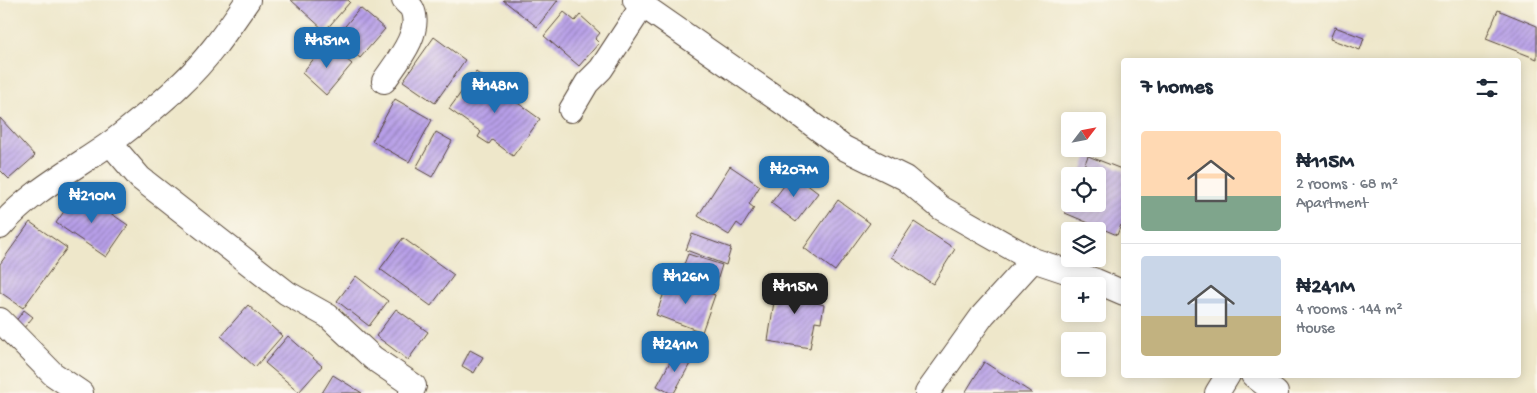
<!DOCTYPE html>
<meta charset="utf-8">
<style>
body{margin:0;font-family:"Gochi Hand",sans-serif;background:#f2f2f3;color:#1f2937;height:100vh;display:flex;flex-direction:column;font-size:19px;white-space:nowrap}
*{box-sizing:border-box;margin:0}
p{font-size:16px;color:#747a83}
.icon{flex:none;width:28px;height:28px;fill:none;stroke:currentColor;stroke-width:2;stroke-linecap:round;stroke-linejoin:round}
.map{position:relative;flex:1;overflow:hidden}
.panel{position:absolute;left:1121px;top:58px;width:400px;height:320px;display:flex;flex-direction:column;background:#fff;border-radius:5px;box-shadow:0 2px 12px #0003}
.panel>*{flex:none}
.needle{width:32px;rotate:58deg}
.controls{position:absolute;left:1061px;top:112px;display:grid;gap:10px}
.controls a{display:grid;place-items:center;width:45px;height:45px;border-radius:5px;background:#fff;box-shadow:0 2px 12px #0003;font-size:25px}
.price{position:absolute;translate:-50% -42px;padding:0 11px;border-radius:10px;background:#1f6fb2;color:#fff;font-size:16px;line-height:32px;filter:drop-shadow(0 1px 2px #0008)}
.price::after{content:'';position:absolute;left:50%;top:30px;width:15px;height:11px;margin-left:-8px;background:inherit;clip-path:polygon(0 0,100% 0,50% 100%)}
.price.selected{background:#222;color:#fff}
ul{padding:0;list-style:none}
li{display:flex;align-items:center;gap:15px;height:125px;padding:0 20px}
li+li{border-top:1px solid #e0e1e3}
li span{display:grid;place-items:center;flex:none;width:140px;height:100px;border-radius:5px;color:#555}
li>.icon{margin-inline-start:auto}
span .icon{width:60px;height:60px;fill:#fffc;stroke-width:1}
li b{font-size:21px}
h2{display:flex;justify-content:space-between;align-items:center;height:60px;padding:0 20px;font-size:21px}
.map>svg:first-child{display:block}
</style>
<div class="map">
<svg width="1537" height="393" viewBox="0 0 1537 393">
<defs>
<pattern id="building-hatch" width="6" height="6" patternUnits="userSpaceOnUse" patternTransform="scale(1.25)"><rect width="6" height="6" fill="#b79fe8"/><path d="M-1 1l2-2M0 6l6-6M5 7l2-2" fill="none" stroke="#9682bb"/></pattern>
</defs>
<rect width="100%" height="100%" fill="#fbf7ec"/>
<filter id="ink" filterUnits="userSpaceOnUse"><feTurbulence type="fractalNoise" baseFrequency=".02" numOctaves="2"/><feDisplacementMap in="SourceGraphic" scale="10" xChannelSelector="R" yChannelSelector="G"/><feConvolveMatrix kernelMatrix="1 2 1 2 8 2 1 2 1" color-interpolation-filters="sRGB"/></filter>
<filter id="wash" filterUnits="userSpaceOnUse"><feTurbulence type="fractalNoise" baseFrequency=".0096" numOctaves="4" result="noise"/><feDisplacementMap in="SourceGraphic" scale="20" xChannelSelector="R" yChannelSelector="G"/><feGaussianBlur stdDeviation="1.12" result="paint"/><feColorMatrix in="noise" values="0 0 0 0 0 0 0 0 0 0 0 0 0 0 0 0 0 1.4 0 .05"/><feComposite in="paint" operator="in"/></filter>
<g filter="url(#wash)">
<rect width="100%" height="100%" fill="#eee7ca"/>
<g id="blocks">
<!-- building -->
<path fill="url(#building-hatch)" d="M291 0H348L350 2 325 31Z
M503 0H558L537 27Z
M360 8 385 29 360 58 336 37Z
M1498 10 1537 26V59L1486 39Z
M564 12 575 21 580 15 600 33 595 39 599 43 579 66 544 36Z
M1335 27 1364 38 1360 50 1330 39Z
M434 37 465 60 435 103 403 81Z
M327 43 352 64 326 95 302 73Z
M476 72 501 91 505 86 518 96 515 101 540 119 513 156 492 140 489 144 478 137 481 132 449 109Z
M395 99 432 120 409 162 372 141Z
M0 118 35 156 9 179 0 170Z
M436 132 452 141 432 177 416 168Z
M1088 156 1124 170V226L1121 225 1117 235 1065 213 1069 204H1098V176H1080Z
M730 166 760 186 749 204 754 208 742 227 737 223 729 235 698 216Z
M793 174 818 193 796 222 771 203Z
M78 191 128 225 106 257 56 223Z
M838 200 870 223 835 271 804 248Z
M30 222 67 248 23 308 0 292V264Z
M914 222 955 249 933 284 891 257Z
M692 234 731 248 726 265 686 250Z
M403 238 454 275 431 306 380 269Z
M688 254 722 265 716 284 681 272Z
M356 276 388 301 369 326 337 301Z
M669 279 715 295 702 332 656 315Z
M777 282 820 289 818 303 824 305 821 322 815 321 810 348 768 341Z
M248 305 282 336 255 367 221 336Z
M396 309 428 332 408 360 376 336Z
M24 310 33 317 23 329 15 322Z
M288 336 322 366 299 392 265 363Z
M470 350 483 357 474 373 462 366Z
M676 351 692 360 674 393H670L657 386Z
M984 362 1032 393H965Z
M333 375 362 393H322Z"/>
</g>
</g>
<g filter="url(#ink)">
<use href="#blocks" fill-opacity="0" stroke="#564638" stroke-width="1"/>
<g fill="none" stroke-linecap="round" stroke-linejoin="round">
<defs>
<path id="minor" d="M635 0 789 107 844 148 905 178 941 208 1033 260 1096 281 1124 293
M384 81C396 63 423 32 412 9 411 6 406 3 404 0
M571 110 587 83 601 69 643 5
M110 143 140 178 287 293 328 316 373 358 414 386 411 393
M0 227C31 191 74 169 112 142 136 123 160 105 182 83 208 59 228 29 248 0
M0 320 53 374 81 393
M1253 375 1276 393
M927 393 983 315 1033 260
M1217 393 1228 375"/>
</defs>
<!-- minor casing -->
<use href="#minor" stroke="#564638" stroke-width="26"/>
<!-- minor -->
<use href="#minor" stroke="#fff" stroke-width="24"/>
</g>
</g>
</svg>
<div class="controls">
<a><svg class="needle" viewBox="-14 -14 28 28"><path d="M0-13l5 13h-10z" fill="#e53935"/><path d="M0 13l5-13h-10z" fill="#747a83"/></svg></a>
<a><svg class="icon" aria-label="locate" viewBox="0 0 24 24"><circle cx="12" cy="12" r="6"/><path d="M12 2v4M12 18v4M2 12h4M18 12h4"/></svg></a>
<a><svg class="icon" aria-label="layers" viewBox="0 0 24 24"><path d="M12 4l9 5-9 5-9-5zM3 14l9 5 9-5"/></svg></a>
<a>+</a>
<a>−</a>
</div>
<b class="price" style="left:327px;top:69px">₦151M</b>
<b class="price" style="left:495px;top:114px">₦148M</b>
<b class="price" style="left:794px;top:198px">₦207M</b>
<b class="price" style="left:92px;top:224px">₦210M</b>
<b class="price" style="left:686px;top:305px">₦126M</b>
<b class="price selected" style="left:795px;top:315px">₦115M</b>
<b class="price" style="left:675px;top:373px">₦241M</b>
<section class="panel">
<h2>7 homes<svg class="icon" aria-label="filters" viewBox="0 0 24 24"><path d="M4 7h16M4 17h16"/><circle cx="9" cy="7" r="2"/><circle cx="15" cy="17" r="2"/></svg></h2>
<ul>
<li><span style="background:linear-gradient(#ffd9b3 65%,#7fa58c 0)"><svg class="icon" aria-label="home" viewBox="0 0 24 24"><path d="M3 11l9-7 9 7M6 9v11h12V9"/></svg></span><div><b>₦115M</b><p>2 rooms · 68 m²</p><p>Apartment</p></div></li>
<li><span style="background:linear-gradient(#c9d6e8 60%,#c2b280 0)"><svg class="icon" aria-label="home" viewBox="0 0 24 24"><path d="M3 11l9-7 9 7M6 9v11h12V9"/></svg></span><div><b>₦241M</b><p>4 rooms · 144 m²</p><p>House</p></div></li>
</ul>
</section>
</div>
